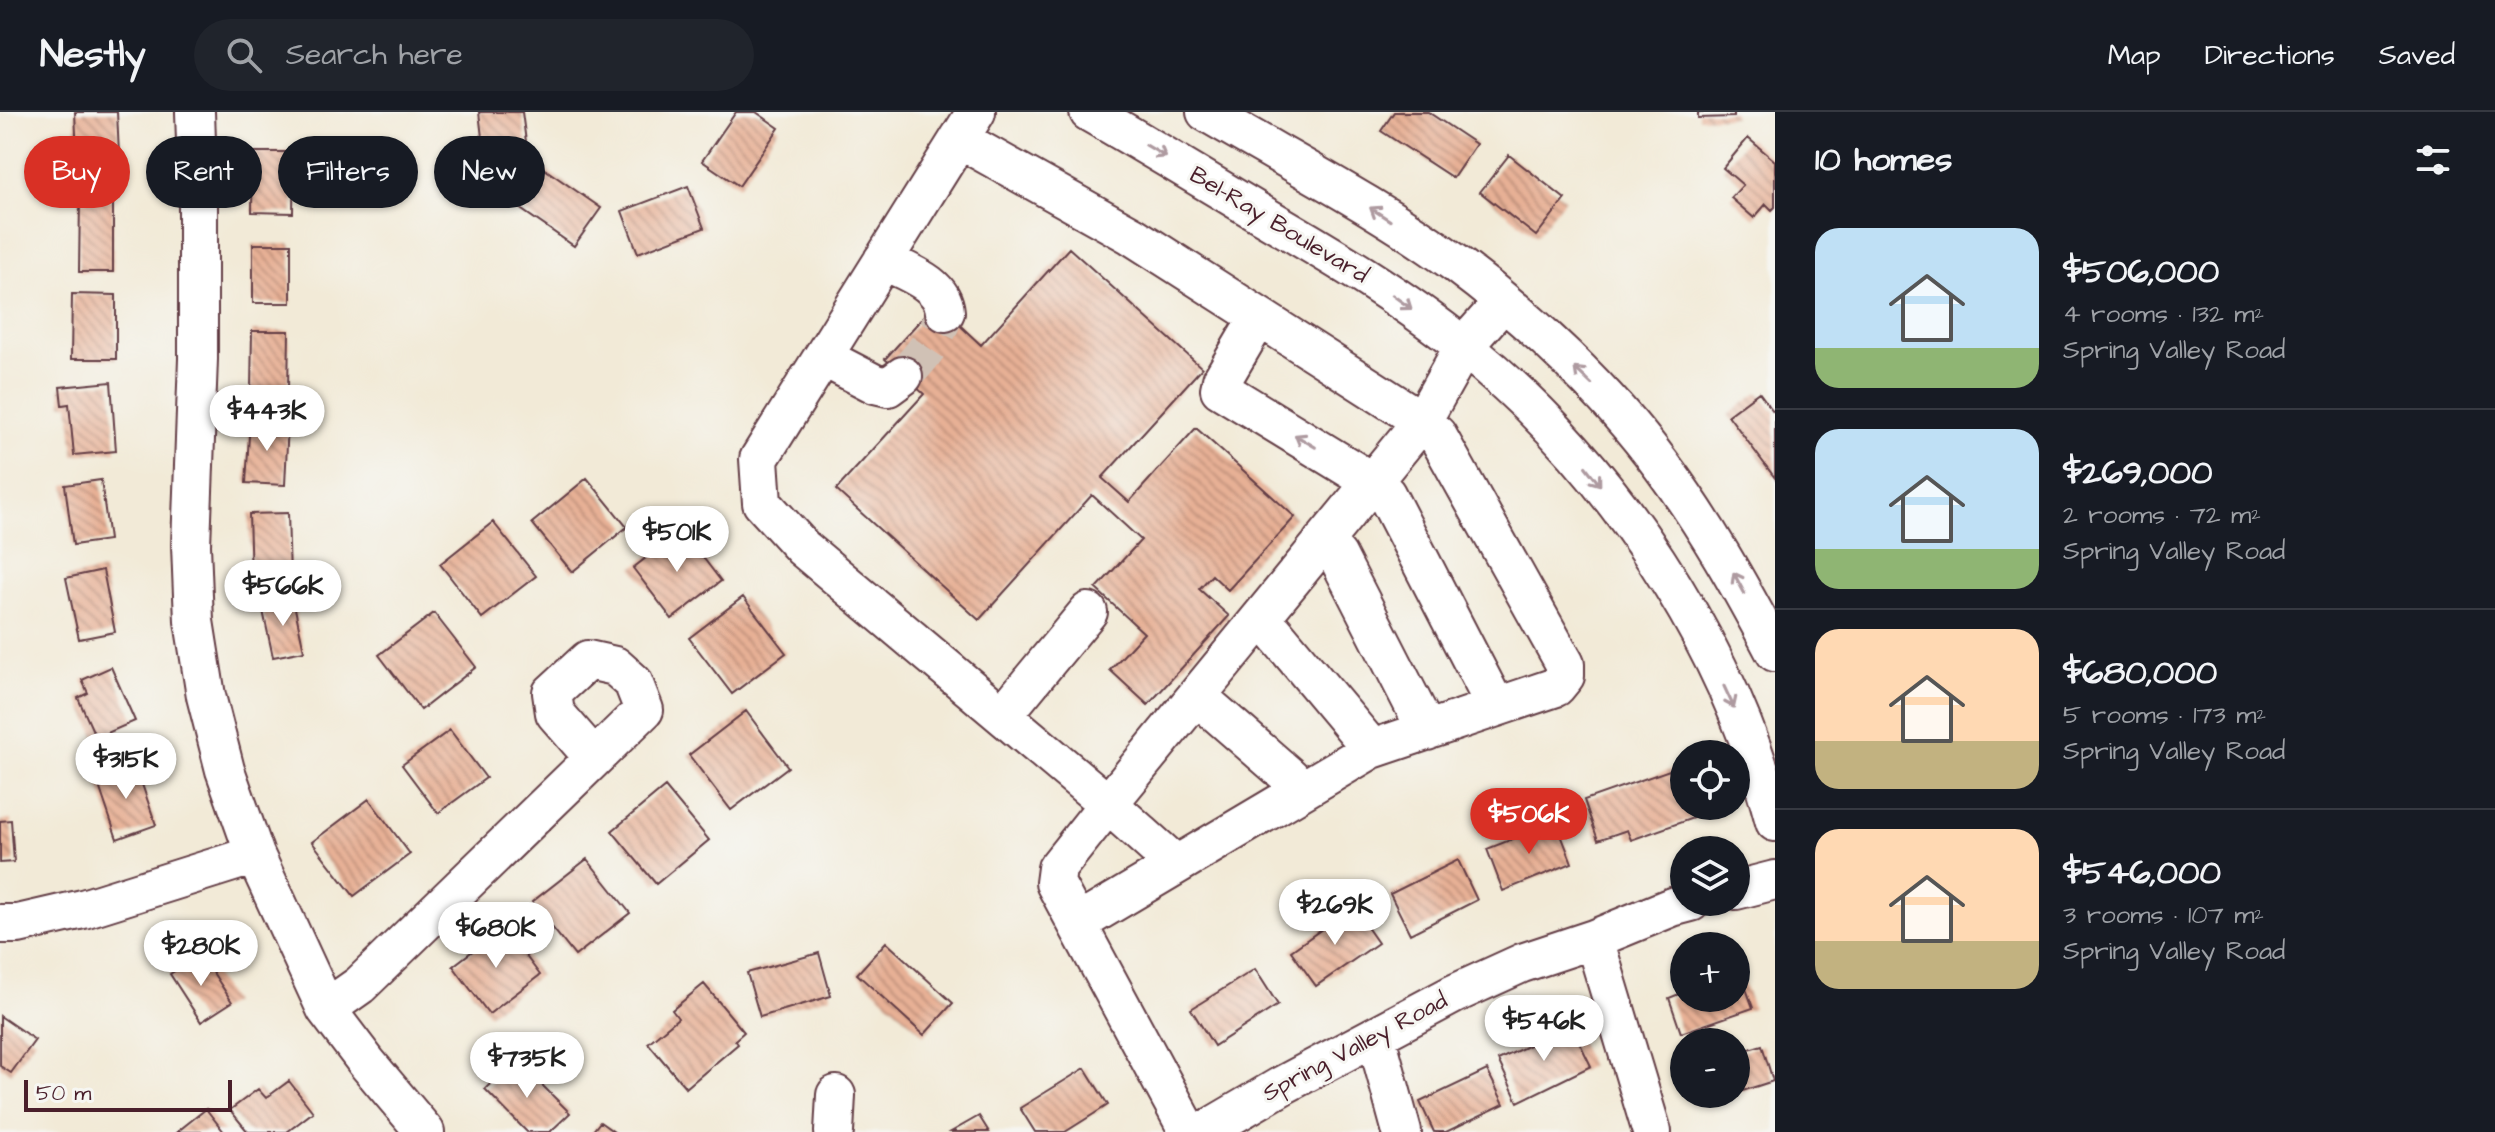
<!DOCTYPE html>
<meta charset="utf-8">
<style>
body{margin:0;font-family:"Architects Daughter",sans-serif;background:#20242c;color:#f1f3f6;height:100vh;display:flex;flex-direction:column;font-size:30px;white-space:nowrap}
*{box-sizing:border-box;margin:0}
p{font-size:26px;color:#9ea1a6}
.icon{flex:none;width:44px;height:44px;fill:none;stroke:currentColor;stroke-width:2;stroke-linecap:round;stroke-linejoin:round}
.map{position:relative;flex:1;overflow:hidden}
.details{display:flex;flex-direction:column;background:#171b24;width:720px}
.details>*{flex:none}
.top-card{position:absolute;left:24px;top:24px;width:760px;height:72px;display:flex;gap:16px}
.controls{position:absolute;left:1670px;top:628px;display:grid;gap:16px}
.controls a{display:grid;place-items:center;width:80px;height:80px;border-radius:50%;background:#171b24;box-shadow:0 2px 6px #0004;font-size:40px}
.scale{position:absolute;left:24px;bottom:20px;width:208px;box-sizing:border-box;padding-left:8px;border:4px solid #4a1f2b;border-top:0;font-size:22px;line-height:28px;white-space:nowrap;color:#4a1f2b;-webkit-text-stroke:6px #f6f6f2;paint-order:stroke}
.price{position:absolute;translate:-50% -68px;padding:0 18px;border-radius:28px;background:#fff;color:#222;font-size:26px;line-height:52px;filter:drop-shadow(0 2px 4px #0008)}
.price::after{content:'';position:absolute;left:50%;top:48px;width:24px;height:18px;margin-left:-12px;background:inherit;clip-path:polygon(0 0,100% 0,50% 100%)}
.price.active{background:#d93025;color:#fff}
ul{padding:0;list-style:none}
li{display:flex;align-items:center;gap:24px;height:200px;padding:0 40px}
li+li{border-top:2px solid #363941}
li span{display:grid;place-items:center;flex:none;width:224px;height:160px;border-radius:24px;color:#555}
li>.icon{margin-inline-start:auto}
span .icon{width:96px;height:96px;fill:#fffc;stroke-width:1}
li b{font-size:34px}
h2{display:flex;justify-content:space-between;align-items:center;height:96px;padding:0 40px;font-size:34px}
.tag{padding:0 28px;border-radius:36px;background:#171b24;box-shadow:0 2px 6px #0004;font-size:28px;line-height:72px}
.tag.active{background:#d93025;color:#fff}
header{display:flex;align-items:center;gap:48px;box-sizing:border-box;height:112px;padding:0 40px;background:#171b24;border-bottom:2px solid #363941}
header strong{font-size:38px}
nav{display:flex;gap:44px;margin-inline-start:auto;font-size:28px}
.search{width:560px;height:72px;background:#20242c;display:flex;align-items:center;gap:20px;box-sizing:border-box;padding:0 28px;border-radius:44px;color:#9ea1a6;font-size:30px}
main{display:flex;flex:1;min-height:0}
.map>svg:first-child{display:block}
</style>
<header>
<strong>Nestly</strong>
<div class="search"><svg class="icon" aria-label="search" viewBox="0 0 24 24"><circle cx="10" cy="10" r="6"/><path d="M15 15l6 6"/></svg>Search here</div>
<nav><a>Map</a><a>Directions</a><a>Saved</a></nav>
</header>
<main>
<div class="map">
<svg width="1775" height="1020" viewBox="0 0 1775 1020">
<defs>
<pattern id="building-back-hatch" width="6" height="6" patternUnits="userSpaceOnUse" patternTransform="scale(2)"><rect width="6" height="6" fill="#e7b095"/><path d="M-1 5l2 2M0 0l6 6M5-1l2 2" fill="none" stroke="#bd8f7a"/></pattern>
</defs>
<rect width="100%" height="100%" fill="#f6f6f2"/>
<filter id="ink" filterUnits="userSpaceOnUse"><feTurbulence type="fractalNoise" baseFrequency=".0125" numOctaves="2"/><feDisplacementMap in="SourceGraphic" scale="16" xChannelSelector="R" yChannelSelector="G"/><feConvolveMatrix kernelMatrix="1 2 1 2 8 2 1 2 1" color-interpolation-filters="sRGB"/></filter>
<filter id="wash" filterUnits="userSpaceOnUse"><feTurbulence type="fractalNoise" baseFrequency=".006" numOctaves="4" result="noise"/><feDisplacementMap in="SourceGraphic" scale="32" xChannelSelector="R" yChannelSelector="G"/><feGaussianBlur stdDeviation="1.8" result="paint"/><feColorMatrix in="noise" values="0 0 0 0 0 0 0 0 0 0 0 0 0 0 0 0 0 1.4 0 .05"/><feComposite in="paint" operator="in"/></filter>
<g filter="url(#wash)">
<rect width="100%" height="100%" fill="#f2ead7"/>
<g id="blocks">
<!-- building -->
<path fill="url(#building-back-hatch)" d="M75 0H117L120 64 78 66Z
M479 0H522L527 37 484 42Z
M736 0H756L779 16 739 74 702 49Z
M1394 0H1428L1476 32 1453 66 1381 19Z
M1698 0H1734V5L1698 6Z
M1748 26 1775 49V95L1772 98 1766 92 1754 106 1731 86 1743 73 1723 56Z
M253 40H294L293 101 252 100Z
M1509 43 1565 87 1536 124 1480 80Z
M536 51 601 96 574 134 509 89Z
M688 74 704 116 638 141 622 99Z
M80 88H113V160H79Z
M253 132H291V191H253Z
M1069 136 1202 256 1102 366 1129 390 1196 316 1295 405 1228 478 1212 463 1199 477 1229 504 1148 593 1110 558 1144 521 1096 477 1141 428 1092 383 979 508 836 378 924 282 885 247 936 191 981 233Z
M72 182 116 183V247H71Z
M252 219H289L288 278H251Z
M111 270 116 339 74 343 69 292 62 293 60 275Z
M1759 280 1773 299 1775 297V366L1728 303Z
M250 308 288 311 285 373 246 371Z
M587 366 627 415 572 460 532 411Z
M101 368 109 428 73 433 65 373Z
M288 401 290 464 251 465 249 402Z
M493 410 536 464 482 506 440 452Z
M682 418 721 469 672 507 633 456Z
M103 458 115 520 79 527 66 466Z
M743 485 786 541 732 582 689 526Z
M293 487 304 539 273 545 262 494Z
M434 501 476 555 421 598 379 543Z
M111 555 135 609 96 626 78 586 88 581 82 568Z
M746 599 788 655 731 698 689 643Z
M450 618 486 666 438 701 402 653Z
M135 652 156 713 117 727 96 665Z
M1678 655 1684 672V694H1692L1696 705 1631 728 1627 718 1598 728 1584 688Z
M665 675 709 728 656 772 612 719Z
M369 687 410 742 354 784 312 730Z
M11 708 14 750 0 751V709Z
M1556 710 1572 751 1503 779 1487 737Z
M587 747 630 801 575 844 532 790Z
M1458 748 1477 788 1410 822 1390 782Z
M1353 795 1378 831 1316 874 1291 839Z
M504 815 540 863 489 902 453 854Z
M886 830 953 891 924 923 857 862Z
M819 841 831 884 760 905 747 861Z
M201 842 232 890 201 910 170 862Z
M1255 857 1278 893 1214 934 1191 897Z
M1740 860 1753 896 1681 921 1669 886 1684 880V886H1736V862Z
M704 872 744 920 735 928 738 932 686 976 648 931 678 906 672 898Z
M0 904 35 928 11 961 0 954Z
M1571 913 1591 954 1518 990 1498 948Z
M1762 933 1773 969 1736 981V941Z
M516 947 570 1001 550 1020H527L485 977Z
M1085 956 1108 993 1065 1020H1035L1020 996Z
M1487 958 1504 992 1446 1020H1434L1420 990Z
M289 969 313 1000 287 1020H248L230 998 258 977 266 986Z
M1700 982H1732V983L1703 992Z
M206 997 224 1020H177Z
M979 1004 989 1020H951Z
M600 1010 614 1020H592Z"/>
</g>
</g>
<g filter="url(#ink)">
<use href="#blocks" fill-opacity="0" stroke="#633d45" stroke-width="2"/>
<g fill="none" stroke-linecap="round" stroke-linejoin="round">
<!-- minor-tunnel -->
<path stroke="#d0c1b5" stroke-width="38" stroke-dasharray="38 19" stroke-linecap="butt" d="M903 264C922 246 937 225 945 200"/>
<defs>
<path id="minor" d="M195 0 198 88V247L191 433 194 509 206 584 225 658 255 743 326 897 367 951 425 1020
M976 0 759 347 762 391 803 436 1108 692 1057 756 1055 771 1189 1020
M1089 0C1147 33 1204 68 1261 102 1331 143 1401 184 1464 235 1611 352 1727 529 1775 710
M1206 0C1289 49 1377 94 1455 151 1530 207 1607 279 1662 354 1706 413 1741 476 1775 540
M959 27 1131 123 1422 309 1108 692 1176 753
M883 148C906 160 943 171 945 200
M1259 205 1222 268 1220 277 1372 370 1386 382 1496 595
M823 245 875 272 888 275 903 264
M1322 430 1337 443 1427 619
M1259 508 1274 520 1372 637
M1197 584 1290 665 1300 679
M1003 603 1088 500
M1736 778 1775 768
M0 812H18L83 797 255 743
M1077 812 1372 637 1556 575 1565 564V552L1437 323 1422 309 1464 234 1503 190
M1594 827 1652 1020
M326 897 360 873 644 598 633 570 615 554 588 548 552 581 555 601 594 646
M1376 925 1402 1020
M834 1020 836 983
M1203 1020 1283 973 1454 882 1522 851 1594 827 1672 795 1691 790"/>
</defs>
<!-- minor casing -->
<use href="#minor" stroke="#633d45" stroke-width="42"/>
<!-- minor -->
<use href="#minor" stroke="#fff" stroke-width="38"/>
</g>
<!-- one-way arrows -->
<defs><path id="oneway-shaft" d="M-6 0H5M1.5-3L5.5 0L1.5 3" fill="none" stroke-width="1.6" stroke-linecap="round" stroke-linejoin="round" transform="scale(2)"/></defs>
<g stroke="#ae9aa0">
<use href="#oneway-shaft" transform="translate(1156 39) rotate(31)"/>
<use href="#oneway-shaft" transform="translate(1380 102) rotate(-147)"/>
<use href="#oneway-shaft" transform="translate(1402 190) rotate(36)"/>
<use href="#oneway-shaft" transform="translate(1583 264) rotate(-136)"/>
<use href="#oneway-shaft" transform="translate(1305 329) rotate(-149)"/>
<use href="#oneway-shaft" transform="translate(1593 364) rotate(52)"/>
<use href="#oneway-shaft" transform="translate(1739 471) rotate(-118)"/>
<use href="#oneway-shaft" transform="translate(1729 585) rotate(65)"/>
</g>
</g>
<g text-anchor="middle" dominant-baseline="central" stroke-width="6" stroke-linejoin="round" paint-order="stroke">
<!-- street labels -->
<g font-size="24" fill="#4a1f2b" stroke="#f6f6f2">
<text transform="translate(1279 113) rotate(31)">Bel-Ray Boulevard</text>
<text transform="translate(1355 935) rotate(-28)">Spring Valley Road</text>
</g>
</g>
</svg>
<div class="controls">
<a><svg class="icon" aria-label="locate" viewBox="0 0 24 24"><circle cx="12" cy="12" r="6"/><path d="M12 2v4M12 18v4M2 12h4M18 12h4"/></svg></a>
<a><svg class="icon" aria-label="layers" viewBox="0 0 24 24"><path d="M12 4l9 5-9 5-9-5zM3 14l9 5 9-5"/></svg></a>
<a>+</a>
<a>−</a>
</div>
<div class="scale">50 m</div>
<b class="price" style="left:267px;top:341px">$443K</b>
<b class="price" style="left:677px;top:462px">$501K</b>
<b class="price" style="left:283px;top:516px">$566K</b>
<b class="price" style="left:126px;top:689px">$315K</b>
<b class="price active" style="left:1529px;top:744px">$506K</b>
<b class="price" style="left:1335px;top:835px">$269K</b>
<b class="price" style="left:496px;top:858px">$680K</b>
<b class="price" style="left:201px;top:876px">$280K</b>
<b class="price" style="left:1544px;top:951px">$546K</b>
<b class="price" style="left:527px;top:988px">$735K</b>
<div class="top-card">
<a class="tag active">Buy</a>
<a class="tag">Rent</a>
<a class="tag">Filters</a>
<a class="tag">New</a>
</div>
</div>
<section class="details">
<h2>10 homes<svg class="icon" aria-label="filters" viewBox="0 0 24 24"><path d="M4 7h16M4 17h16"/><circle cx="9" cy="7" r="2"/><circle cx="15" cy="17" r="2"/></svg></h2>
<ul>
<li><span style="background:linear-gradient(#bfe0f5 75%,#8fb573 0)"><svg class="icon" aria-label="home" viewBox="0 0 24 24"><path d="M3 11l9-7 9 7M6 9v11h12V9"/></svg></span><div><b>$506,000</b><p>4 rooms · 132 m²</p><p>Spring Valley Road</p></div></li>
<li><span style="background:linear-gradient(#bfe0f5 75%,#8fb573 0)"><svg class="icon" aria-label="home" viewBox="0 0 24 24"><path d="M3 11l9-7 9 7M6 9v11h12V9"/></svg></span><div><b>$269,000</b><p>2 rooms · 72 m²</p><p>Spring Valley Road</p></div></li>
<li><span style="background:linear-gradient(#ffd9b3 70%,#c2b280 0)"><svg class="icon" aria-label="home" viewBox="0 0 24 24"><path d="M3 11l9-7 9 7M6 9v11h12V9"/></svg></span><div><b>$680,000</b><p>5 rooms · 173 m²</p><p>Spring Valley Road</p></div></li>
<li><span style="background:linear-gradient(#ffd9b3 70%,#c2b280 0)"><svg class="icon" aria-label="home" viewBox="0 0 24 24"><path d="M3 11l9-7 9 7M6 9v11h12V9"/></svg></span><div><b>$546,000</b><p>3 rooms · 107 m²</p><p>Spring Valley Road</p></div></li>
</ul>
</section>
</main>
